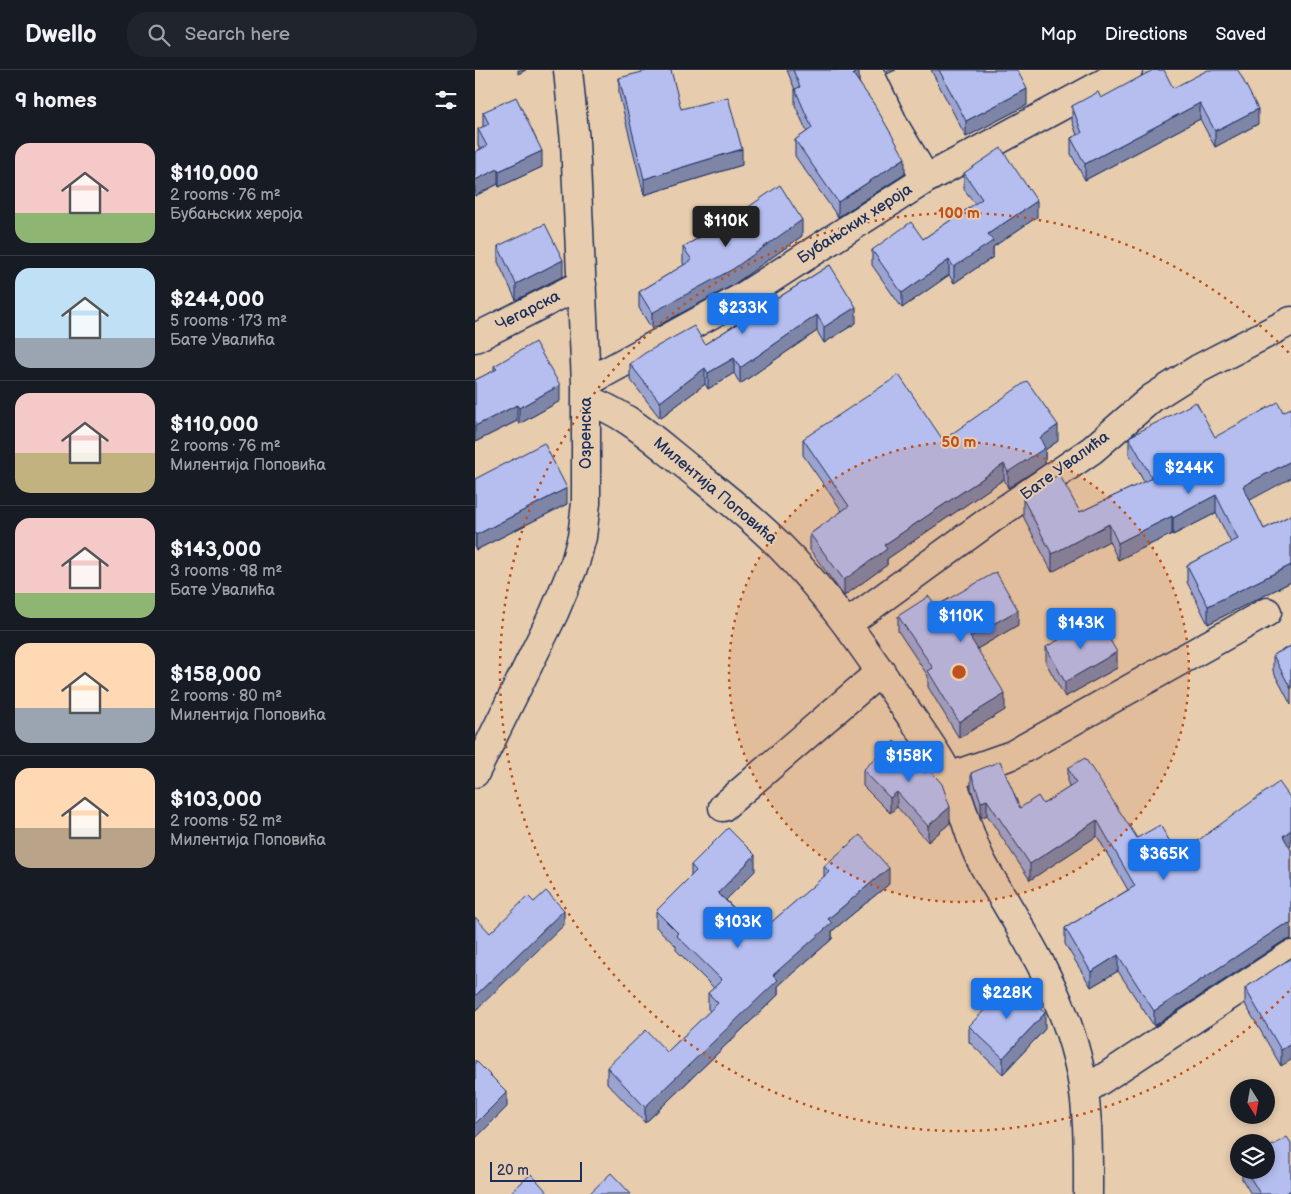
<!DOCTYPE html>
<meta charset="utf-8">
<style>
body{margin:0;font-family:"Balsamiq Sans",sans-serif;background:#20242c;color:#f1f3f6;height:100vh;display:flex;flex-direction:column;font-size:19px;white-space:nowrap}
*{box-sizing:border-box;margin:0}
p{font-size:16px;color:#9ea1a6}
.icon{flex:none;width:28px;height:28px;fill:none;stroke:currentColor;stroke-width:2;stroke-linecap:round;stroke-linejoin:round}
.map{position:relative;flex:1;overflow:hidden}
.side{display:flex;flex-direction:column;background:#171b24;width:475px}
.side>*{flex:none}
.needle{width:32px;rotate:169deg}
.buttons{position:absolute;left:755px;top:1009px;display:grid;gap:10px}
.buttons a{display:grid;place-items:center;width:45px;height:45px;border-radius:50%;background:#171b24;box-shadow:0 2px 8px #0003;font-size:25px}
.scale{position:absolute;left:15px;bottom:12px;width:92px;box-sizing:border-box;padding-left:5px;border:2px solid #1b2f5e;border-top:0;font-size:14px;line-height:18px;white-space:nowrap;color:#1b2f5e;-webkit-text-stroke:4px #e7ccae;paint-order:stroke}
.price{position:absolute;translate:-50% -42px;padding:0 11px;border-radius:5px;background:#1a73e8;color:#fff;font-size:16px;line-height:32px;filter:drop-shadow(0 1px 2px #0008)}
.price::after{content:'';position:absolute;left:50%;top:30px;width:15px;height:11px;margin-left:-8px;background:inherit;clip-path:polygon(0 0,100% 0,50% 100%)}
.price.on{background:#222;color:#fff}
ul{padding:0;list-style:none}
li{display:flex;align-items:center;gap:15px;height:125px;padding:0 15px}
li+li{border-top:1px solid #363941}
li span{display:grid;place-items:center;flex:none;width:140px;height:100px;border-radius:15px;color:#555}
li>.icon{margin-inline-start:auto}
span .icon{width:60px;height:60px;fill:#fffc;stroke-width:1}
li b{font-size:21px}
h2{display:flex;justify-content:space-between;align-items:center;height:60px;padding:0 15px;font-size:21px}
header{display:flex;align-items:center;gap:30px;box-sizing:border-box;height:70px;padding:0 25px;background:#171b24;border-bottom:1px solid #363941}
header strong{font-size:24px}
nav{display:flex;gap:28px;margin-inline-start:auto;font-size:18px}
.search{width:350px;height:45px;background:#20242c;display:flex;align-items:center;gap:12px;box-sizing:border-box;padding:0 18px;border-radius:20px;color:#9ea1a6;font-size:19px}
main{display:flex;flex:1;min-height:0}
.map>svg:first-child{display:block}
</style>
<header>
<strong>Dwello</strong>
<div class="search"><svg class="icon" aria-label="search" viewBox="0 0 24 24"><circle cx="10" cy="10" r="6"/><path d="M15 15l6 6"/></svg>Search here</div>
<nav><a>Map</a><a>Directions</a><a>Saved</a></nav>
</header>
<main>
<section class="side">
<h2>9 homes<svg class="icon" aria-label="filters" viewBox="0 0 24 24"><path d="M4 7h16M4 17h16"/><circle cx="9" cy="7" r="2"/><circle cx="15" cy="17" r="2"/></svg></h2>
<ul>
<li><span style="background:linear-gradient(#f6c9c9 70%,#8fb573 0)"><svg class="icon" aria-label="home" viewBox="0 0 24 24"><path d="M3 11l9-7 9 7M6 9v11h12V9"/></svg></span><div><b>$110,000</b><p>2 rooms · 76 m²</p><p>Бубањских хероја</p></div></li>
<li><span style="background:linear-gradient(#bfe0f5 70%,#9aa5b1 0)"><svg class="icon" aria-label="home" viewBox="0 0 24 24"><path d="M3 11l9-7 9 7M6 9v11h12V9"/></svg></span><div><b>$244,000</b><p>5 rooms · 173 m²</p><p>Бате Увалића</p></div></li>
<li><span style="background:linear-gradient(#f6c9c9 60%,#c2b280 0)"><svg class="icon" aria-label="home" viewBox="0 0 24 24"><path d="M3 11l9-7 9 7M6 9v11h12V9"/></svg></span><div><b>$110,000</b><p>2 rooms · 76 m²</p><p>Милентија Поповића</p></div></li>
<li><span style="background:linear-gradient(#f6c9c9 75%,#8fb573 0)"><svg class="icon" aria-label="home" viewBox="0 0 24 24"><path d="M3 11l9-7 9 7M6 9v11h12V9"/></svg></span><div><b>$143,000</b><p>3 rooms · 98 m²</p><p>Бате Увалића</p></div></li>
<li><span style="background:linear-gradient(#ffd9b3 65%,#9aa5b1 0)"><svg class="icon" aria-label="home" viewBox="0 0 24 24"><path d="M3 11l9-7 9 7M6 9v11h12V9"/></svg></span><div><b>$158,000</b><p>2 rooms · 80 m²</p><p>Милентија Поповића</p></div></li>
<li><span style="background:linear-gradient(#ffd9b3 60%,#b9a48a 0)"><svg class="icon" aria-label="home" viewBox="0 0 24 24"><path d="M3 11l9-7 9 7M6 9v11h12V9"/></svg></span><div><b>$103,000</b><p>2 rooms · 52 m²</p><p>Милентија Поповића</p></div></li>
</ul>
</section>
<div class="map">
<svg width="816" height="1124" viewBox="0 0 816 1124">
<rect width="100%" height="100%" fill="#e7ccae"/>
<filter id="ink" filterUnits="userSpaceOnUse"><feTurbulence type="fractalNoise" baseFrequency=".02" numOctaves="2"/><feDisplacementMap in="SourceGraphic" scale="10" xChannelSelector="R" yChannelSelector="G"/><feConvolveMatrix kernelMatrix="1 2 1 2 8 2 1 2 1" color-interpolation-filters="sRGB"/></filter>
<g filter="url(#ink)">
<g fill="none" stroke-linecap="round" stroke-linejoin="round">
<defs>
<path id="minor" d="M393 0 420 57 451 109
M0 268 107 214
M111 313 266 228 451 109 653 0
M111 330C148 341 179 370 209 394 241 420 273 444 303 474 350 521 389 577 426 632 443 657 461 680 474 706 489 736 493 769 510 798 546 859 585 918 602 987 614 1032 613 1078 613 1124
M372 554 519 447 617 380 677 328 723 299 816 251
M0 703 79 543 100 493 107 467 111 433V313L100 72 93 0
M474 707 537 685 792 542
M248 737 406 601
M609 1021 816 885"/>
</defs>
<!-- minor casing -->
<use href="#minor" stroke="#1b2f5e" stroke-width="31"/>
<!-- minor -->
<use href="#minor" stroke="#e7ccae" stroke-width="28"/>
</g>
<!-- wall -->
<path fill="#9ca3ce" stroke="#1b2f5e" d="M312 0H383L384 12 430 104 363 147 320 86V70L332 62 320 35V20Z
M456 0H542L552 35 491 67Z
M144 8 267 95 169 125 144 24Z
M698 18 783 54 740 77 725 49 610 110 596 84V68L602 65 597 51V36L626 28Z
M8 42 67 97 24 117 23 114 0 126V82L5 79 3 75V59L8 57Z
M489 103 562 147 518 177V187L479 213 474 205 427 238 397 195V180L448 169 500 134 489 119Z
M255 150 327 166 258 215 177 259 164 238V222L209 195 208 193V177Z
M23 176 88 206 41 230 23 192Z
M355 195 381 253 349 273 342 261 265 314 259 303 233 319 230 314 185 348 155 309V294L230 274Z
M19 296 85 331 44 354 42 351 0 372V310L19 301Z
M654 367 774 430 789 459 816 445V512L733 554 712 512V495L756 473 741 443 698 465 697 464 643 490 634 471 577 502 548 446V429L605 442 669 412 654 384Z
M328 369 468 370 583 371 570 380V394L533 418 529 409 412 489V495L369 526 335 480V464L367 441 328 385Z
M0 409 92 434 1 480 0 478Z
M461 536 543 555 502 579 530 640 484 668 453 617V606L423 561V546Z
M816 576V635L798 601V585Z
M571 577 642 598 590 627 571 593Z
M593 698 662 768 703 785 814 777 816 780V870L807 872 679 956 643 901 616 917 590 874V858L653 820 622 766 555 810 512 745 506 748 496 719V703L545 738 568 734 595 717 593 714Z
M388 700 475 753 453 772 422 737 415 743 388 716Z
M216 795 280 801 251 830 284 863 349 807V796L414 814 357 861V869L303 916V925L170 1053 132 1013V997L192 982 235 941 233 939V923L239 918 201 880V876L181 857V841L216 807Z
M816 888 806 996 770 934V918Z
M494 956 570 959 528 1004 494 972Z
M767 1100H791L816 1124H776L767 1109Z"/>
<!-- shaded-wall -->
<path fill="#7f85a7" stroke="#1b2f5e" d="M43 0H51L43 4Z
M412 0H421L412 4Z
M384 1V17L378 4Z
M552 19V35L491 67V51Z
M725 33V49L610 110V94Z
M783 39V54L740 77V61Z
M267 79V95L169 125V109Z
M67 81V97L24 117V101Z
M430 88V104L363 147V132Z
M23 99V114L0 126V110Z
M562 131V147L518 177V187L479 213V197L513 164Z
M327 150V166L258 215 177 259V243Z
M88 190V206L41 230V214Z
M474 190V205L427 238V223Z
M381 237V253L349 273V257Z
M342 245V261L265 314V298Z
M259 288V303L233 319V303Z
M230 298V314L185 348V332Z
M85 315V331L44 354V338Z
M42 335V351L0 372V356Z
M583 355V371L570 380V394L533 418V402L565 368Z
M816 391V408L768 434V416Z
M529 394V409L412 489V495L369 526V510L409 475Z
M92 418V434L1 480V465Z
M741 425V443L698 465V448Z
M697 446V464L643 490V473Z
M634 454V471L577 502V484Z
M816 495V512L733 554V536Z
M543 540V555L495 583V567Z
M642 582V598L590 627V612Z
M530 624V640L484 668V652Z
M422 722V737L415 743V728Z
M512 730V745L506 748V732Z
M475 737V753L453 772V756Z
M622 750V766L555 810V794Z
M816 760V776L808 782V766Z
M280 785V801L243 838V823Z
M414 798V814L357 861V869L303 916V925L170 1053V1037L353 849Z
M89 840V855L0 941V926Z
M816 854V869L807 872 679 956V941L807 856Z
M643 885V901L616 917V902Z
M570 943V959L528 1004V988Z
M816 974V990L806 996V980Z
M32 1022V1037L0 1069V1054Z
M816 1120V1124H810Z"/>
<!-- building -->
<path fill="#b5beef" stroke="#1b2f5e" d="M175 0H196L206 39 253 27 267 79 169 109 144 8Z
M318 0H383L384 1 378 4 399 34 430 88 363 132 320 70 337 58 320 19 325 17Z
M464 0H542L552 19 491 51Z
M678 0H689L698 18 733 0H763L783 39 740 61 725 33 610 94 596 68 607 63 597 36 623 22 626 28Z
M41 27 67 81 24 101 23 99 0 110V82L12 76 3 59 14 54 8 42Z
M526 78 562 131 513 164 518 171 479 197 474 190 427 223 397 180 436 152 448 169 507 129 489 103Z
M305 115 327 150 258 199 177 243 164 222 217 190 208 177 255 150Z
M70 154 88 190 41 214 23 176Z
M355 195 381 237 349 257 342 245 265 298 259 288 233 303 230 298 185 332 155 294 170 283 219 256 230 274Z
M60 272 85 315 44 338 42 335 0 356V310L22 299 19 296Z
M424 305 468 370 552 311 583 355 565 368 570 378 533 402 529 394 409 475 412 479 369 510 335 464 374 436 328 369Z
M721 332 740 367 803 332 808 342 816 338V391L768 416 789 459 816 445V495L733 536 712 495 763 469 741 425 698 448 697 446 643 473 634 454 577 484 548 429 584 404 605 442 677 408 654 367Z
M69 373 92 418 1 465 0 463V409Z
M521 502 543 540 495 567 530 624 484 652 453 601 458 598 423 546 454 526 461 536Z
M622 548 642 582 590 612 571 577Z
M816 576V619L798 585Z
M419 671 450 703 454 699 467 714 475 737 453 756 422 722 415 728 388 700Z
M610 688 662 768 685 755 703 785 804 712 816 729V760L808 766 816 780V854L807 856 679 941 643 885 616 902 590 858 660 816 622 750 555 794 512 730 506 732 496 703 525 691 545 738 563 726 568 734 601 713 593 698Z
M253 758 280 785 243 823 284 863 354 802 349 796 385 765 414 798 353 849 357 853 298 905 303 910 170 1037 132 997 171 960 192 982 243 933 233 923 247 910 201 865 203 863 181 841 221 801 216 795Z
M71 821 89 840 0 926V847L15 863 53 826 59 832Z
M816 888V974L806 980 770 918Z
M536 912 570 943 528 988 494 956Z
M0 990 32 1022 0 1054Z
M812 1067 816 1073V1120L810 1124H785L771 1100H791V1079Z
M136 1103 156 1124H114Z
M56 1104 73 1123 72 1124H34Z"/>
</g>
<!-- distance rings -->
<circle cx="484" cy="602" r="230" fill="#bf511c" fill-opacity=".12"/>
<g fill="none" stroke="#bf511c" stroke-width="2.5" stroke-dasharray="2.5 5">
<circle cx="484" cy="602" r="230"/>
<path d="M814 921A459 459 0 1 1 814 283"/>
</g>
<g text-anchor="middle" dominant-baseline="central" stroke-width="4" stroke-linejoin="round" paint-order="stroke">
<!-- street labels -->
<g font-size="16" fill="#1b2f5e" stroke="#e7ccae">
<text transform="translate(380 154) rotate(-33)">Бубањских хероја</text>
<text transform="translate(53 241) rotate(-27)">Чегарска</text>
<text transform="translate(111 363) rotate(-90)">Озренска</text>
<text transform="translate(590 396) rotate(-36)">Бате Увалића</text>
<text transform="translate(240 421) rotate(40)">Милентија Поповића</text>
</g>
</g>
<circle cx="484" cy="602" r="8" fill="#bf511c" stroke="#e7ccae" stroke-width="2.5"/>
<g font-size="15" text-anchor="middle" font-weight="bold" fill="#bf511c" stroke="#e7ccae" stroke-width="4" stroke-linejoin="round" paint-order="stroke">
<text x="484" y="148">100 m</text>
<text x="484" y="377">50 m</text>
</g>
</svg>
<div class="buttons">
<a><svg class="needle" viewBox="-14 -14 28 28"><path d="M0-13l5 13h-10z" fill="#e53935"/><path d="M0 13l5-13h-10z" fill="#9ea1a6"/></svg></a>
<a><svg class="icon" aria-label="layers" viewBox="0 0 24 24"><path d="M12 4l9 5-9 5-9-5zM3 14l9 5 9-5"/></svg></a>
</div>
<div class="scale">20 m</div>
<b class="price on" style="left:251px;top:178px">$110K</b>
<b class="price" style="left:268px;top:265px">$233K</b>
<b class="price" style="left:714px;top:425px">$244K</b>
<b class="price" style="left:486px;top:573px">$110K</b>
<b class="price" style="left:606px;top:580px">$143K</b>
<b class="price" style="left:434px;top:713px">$158K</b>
<b class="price" style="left:689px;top:811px">$365K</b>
<b class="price" style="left:263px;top:879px">$103K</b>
<b class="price" style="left:532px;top:950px">$228K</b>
</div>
</main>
